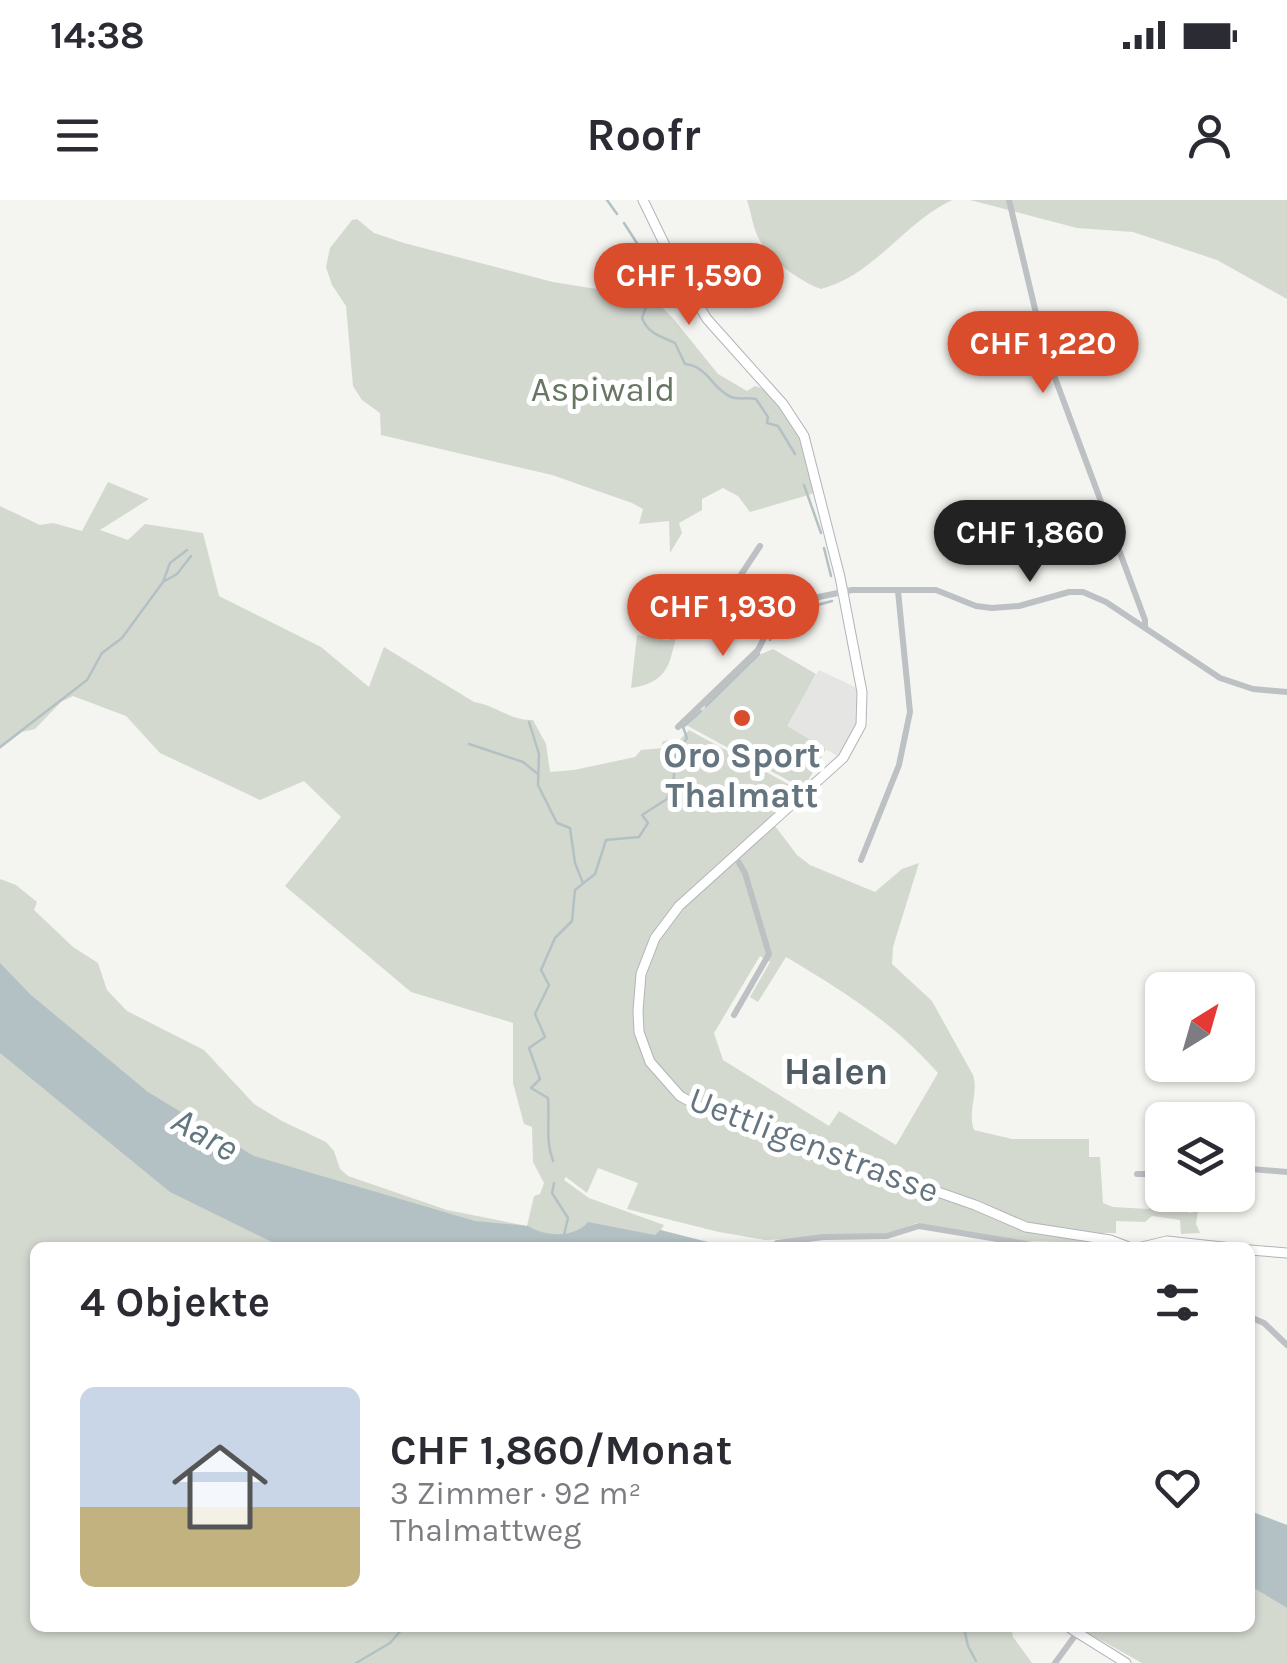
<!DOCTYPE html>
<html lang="de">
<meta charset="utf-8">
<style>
body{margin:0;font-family:Karla,sans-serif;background:#f2f2f3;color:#2b2b33;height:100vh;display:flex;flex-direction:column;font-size:38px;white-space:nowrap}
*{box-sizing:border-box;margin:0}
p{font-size:32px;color:#7c7c81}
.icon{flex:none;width:55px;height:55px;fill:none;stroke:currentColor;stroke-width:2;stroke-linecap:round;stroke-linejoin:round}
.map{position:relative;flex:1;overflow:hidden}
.drawer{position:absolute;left:30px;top:1042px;width:1225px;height:390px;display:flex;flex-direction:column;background:#fff;border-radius:15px;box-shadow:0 2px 8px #0004}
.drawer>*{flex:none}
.needle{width:65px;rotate:37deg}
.controls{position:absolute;left:1145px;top:772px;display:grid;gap:20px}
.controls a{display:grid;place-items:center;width:110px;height:110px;border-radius:15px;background:#fff;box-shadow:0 2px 8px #0004;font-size:50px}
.price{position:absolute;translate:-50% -85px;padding:0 22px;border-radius:35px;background:#d94c2c;color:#fff;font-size:32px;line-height:65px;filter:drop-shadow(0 2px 5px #0008)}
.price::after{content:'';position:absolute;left:50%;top:60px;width:30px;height:22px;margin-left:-15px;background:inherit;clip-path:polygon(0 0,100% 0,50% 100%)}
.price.current{background:#222;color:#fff}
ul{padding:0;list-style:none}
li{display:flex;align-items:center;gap:30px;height:250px;padding:0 50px}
li span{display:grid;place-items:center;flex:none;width:280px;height:200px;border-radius:15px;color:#555}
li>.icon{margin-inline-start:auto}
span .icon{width:120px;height:120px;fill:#fffc;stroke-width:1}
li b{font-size:42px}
h2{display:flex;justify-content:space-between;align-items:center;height:120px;padding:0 50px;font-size:42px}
.status{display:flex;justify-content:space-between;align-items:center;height:70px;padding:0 50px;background:#fff;direction:ltr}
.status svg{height:28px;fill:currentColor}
header{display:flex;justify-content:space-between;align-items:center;height:130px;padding:0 50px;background:#fff;font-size:45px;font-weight:700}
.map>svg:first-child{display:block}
</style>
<div class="status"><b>14:38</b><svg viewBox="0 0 49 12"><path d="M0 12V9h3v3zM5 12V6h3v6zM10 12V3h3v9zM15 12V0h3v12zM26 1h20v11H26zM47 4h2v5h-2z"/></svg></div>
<header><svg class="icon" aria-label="menu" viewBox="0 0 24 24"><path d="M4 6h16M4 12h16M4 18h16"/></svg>Roofr<svg class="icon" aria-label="person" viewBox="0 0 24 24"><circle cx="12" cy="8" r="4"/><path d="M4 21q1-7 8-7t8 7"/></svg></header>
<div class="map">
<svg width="1287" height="1463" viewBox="0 0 1287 1463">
<rect width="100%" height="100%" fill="#f4f4f0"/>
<!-- built -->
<path fill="#e5e6e4" d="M819 470 857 488V524L839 557 786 526Z"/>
<!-- green -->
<path fill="#d4d9d0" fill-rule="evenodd" d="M747 0H952C904 23 874 75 821 89 799 81 770 60 759 39 753 28 751 12 747 0Z
M970 0H1287V99L1217 60 1133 32 1077 28Z
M357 19 374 33 404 43 553 82 652 98 672 117 718 174 747 191 755 186C796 198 807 258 815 293L750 312 738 296 723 288 702 299V310L679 323 682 333 670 353 669 321 639 324 643 309 632 303 552 275 381 235 380 213 362 200 353 186 346 106 332 85 326 67 330 48 352 20Z
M108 282 149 299 100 330 128 340 145 324 203 333 219 396 321 447 369 487 384 447 474 502C495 505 511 521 533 520L546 544 550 572 574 570 635 557 641 550 663 548 662 542 668 540 675 545 689 530 788 584 790 594 769 618 797 655 810 665 875 692 902 669 919 663 893 747 892 764 932 801 973 875C979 893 967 912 974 930L1012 939H1089V957H1100L1103 1003 1113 1007 1149 1009 1151 1001 1179 1003 1189 1013 1198 1011 1196 1024 1200 1033 1181 1034 1180 1020 1152 1016 1145 1022 1116 1021V1033H1103L1104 1043 1022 1041 917 1023 889 1034 765 1040 719 1032 627 1009 638 983 598 968 587 993 566 977 564 980 589 998 664 1025 661 1030 727 1047 35 1048V1428H1011L1013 1437 1032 1463H0V679L16 685 37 702 34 710 73 747 98 763 107 790 127 811 204 850 254 904 282 921 326 942 334 951 340 969 348 976 447 1010 527 1026 534 996 540 994 544 983 533 962 532 927 524 924 513 883V823L411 792 285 686 341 617 304 581 260 600 160 553 126 516 73 496 61 502 35 529 22 532 0 549V306L40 325 53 323 82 331ZM760 756 770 762 750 797 758 802 786 757C843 791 894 823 938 873L896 945 839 911 829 926 723 860 714 833Z
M692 405 695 408C692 413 688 417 684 421 666 447 681 481 631 488L637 435 668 440Z
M773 449 816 474 787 526 826 549 806 584 793 583 686 525 759 455Z
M1250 1386 1287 1408V1463H1142L1079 1428H1250Z"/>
<!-- water -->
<path fill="#b4c1c4" d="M0 763 31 795 148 892 254 956 475 1021 528 1026C545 1037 575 1038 588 1022L655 1035 660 1030 727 1047 288 1048 272 1042 170 992 0 853Z
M1250 1311 1287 1325V1408L1250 1386Z"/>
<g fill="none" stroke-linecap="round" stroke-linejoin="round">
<!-- stream -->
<path stroke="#b4c1c4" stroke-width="2.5" d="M607 0 617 14
M624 23 642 51 646 86
M647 104 642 118C649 135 661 136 675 143L685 164C709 167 711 188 731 197 739 200 748 197 756 199L768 217 767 223 778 226 795 254
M804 285 821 333
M824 348 831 376
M163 382 170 363 187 350
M770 440 781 415 832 401
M706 506 759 454
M529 522 539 554 538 585 557 623 570 628 575 663 583 683
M469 544 523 562 538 574
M0 547 87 480 102 453 122 438 163 382 177 374 191 356
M553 961C545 940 550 921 548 898L531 888 540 879 529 848 545 837 535 814 549 785 541 770 555 738 572 721 575 690 595 674 606 640 639 637 648 623 642 615 667 599 674 577 675 555 687 538 683 527 701 511
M554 983 552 993 568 1018 564 1035
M964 1428 968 1446 976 1461
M356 1463 390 1443 403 1428"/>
<defs>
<path id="secondary" d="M643 0 676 68 707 119 783 204 804 236 840 377 862 492 861 525 843 558 679 706 655 738 641 774 638 811 639 832 650 862 680 896 709 912 975 1005 1026 1027 1110 1040 1126 1046
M1142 1047 1167 1041 1232 1048
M1250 1050 1287 1053
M1070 1428 1126 1463"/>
</defs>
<!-- secondary casing -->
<use href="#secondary" stroke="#b0b5b9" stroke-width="11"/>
<!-- minor -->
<path stroke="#bdc1c4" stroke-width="6" d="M1009 0 1045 151 1145 420V428
M660 393 747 412 852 390H936L976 406 992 408 1019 406 1069 392H1083L1106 402 1220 478 1253 489 1287 492
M719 408 760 346
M678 527 758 450 764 438 765 410
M861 660 899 565 910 512 898 391
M734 815 769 754 745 673 735 656
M1238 968 1287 972
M1137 974H1162
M777 1043 823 1037 887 1036 919 1026 1039 1046 1103 1045 1110 1041
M1250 1117 1264 1123 1287 1145
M1055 1463 1077 1433"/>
<!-- secondary -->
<use href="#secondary" stroke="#fff" stroke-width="9"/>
</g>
<!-- markers -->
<circle fill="#d94c2c" stroke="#fff" stroke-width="4" cx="742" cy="518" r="10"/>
<g text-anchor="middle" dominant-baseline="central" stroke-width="10" stroke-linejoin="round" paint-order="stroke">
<!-- park labels -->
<g font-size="35" fill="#687763" stroke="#fff">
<text x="603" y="189">Aspiwald</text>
</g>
<!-- poi labels -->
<g font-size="35" font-weight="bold" fill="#657580" stroke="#fff">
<text x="742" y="555">Oro Sport<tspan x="742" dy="40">Thalmatt</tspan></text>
</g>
<!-- street labels -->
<g font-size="35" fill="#657580" stroke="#fff">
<text transform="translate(814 945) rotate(21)">Uettligenstrasse</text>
</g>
<!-- neighbourhood labels -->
<g font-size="38" font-weight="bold" fill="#525e65" stroke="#fff">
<text x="836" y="871">Halen</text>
</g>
<!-- water labels -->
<g font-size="38" font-style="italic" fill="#60777d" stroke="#fff">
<text transform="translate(205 934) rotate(30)">Aare</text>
</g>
</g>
</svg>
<div class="controls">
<a><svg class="needle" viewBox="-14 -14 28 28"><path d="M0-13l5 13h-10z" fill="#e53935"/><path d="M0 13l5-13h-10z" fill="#7c7c81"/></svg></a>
<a><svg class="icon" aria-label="layers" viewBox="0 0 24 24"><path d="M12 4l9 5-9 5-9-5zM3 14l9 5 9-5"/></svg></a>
</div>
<b class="price" style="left:689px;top:128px">CHF 1,590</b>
<b class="price" style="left:1043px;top:196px">CHF 1,220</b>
<b class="price current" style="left:1030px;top:385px">CHF 1,860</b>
<b class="price" style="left:723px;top:459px">CHF 1,930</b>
<section class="drawer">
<h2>4 Objekte<svg class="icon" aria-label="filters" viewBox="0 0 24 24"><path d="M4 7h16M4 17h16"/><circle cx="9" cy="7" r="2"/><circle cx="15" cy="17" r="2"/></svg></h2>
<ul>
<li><span style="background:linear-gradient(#c9d6e8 60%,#c2b280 0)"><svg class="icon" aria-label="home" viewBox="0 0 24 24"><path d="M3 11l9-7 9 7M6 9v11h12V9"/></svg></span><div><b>CHF 1,860/Monat</b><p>3 Zimmer · 92 m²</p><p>Thalmattweg</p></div><svg class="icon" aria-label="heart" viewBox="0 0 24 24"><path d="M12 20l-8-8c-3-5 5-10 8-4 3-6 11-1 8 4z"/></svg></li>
</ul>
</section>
</div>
